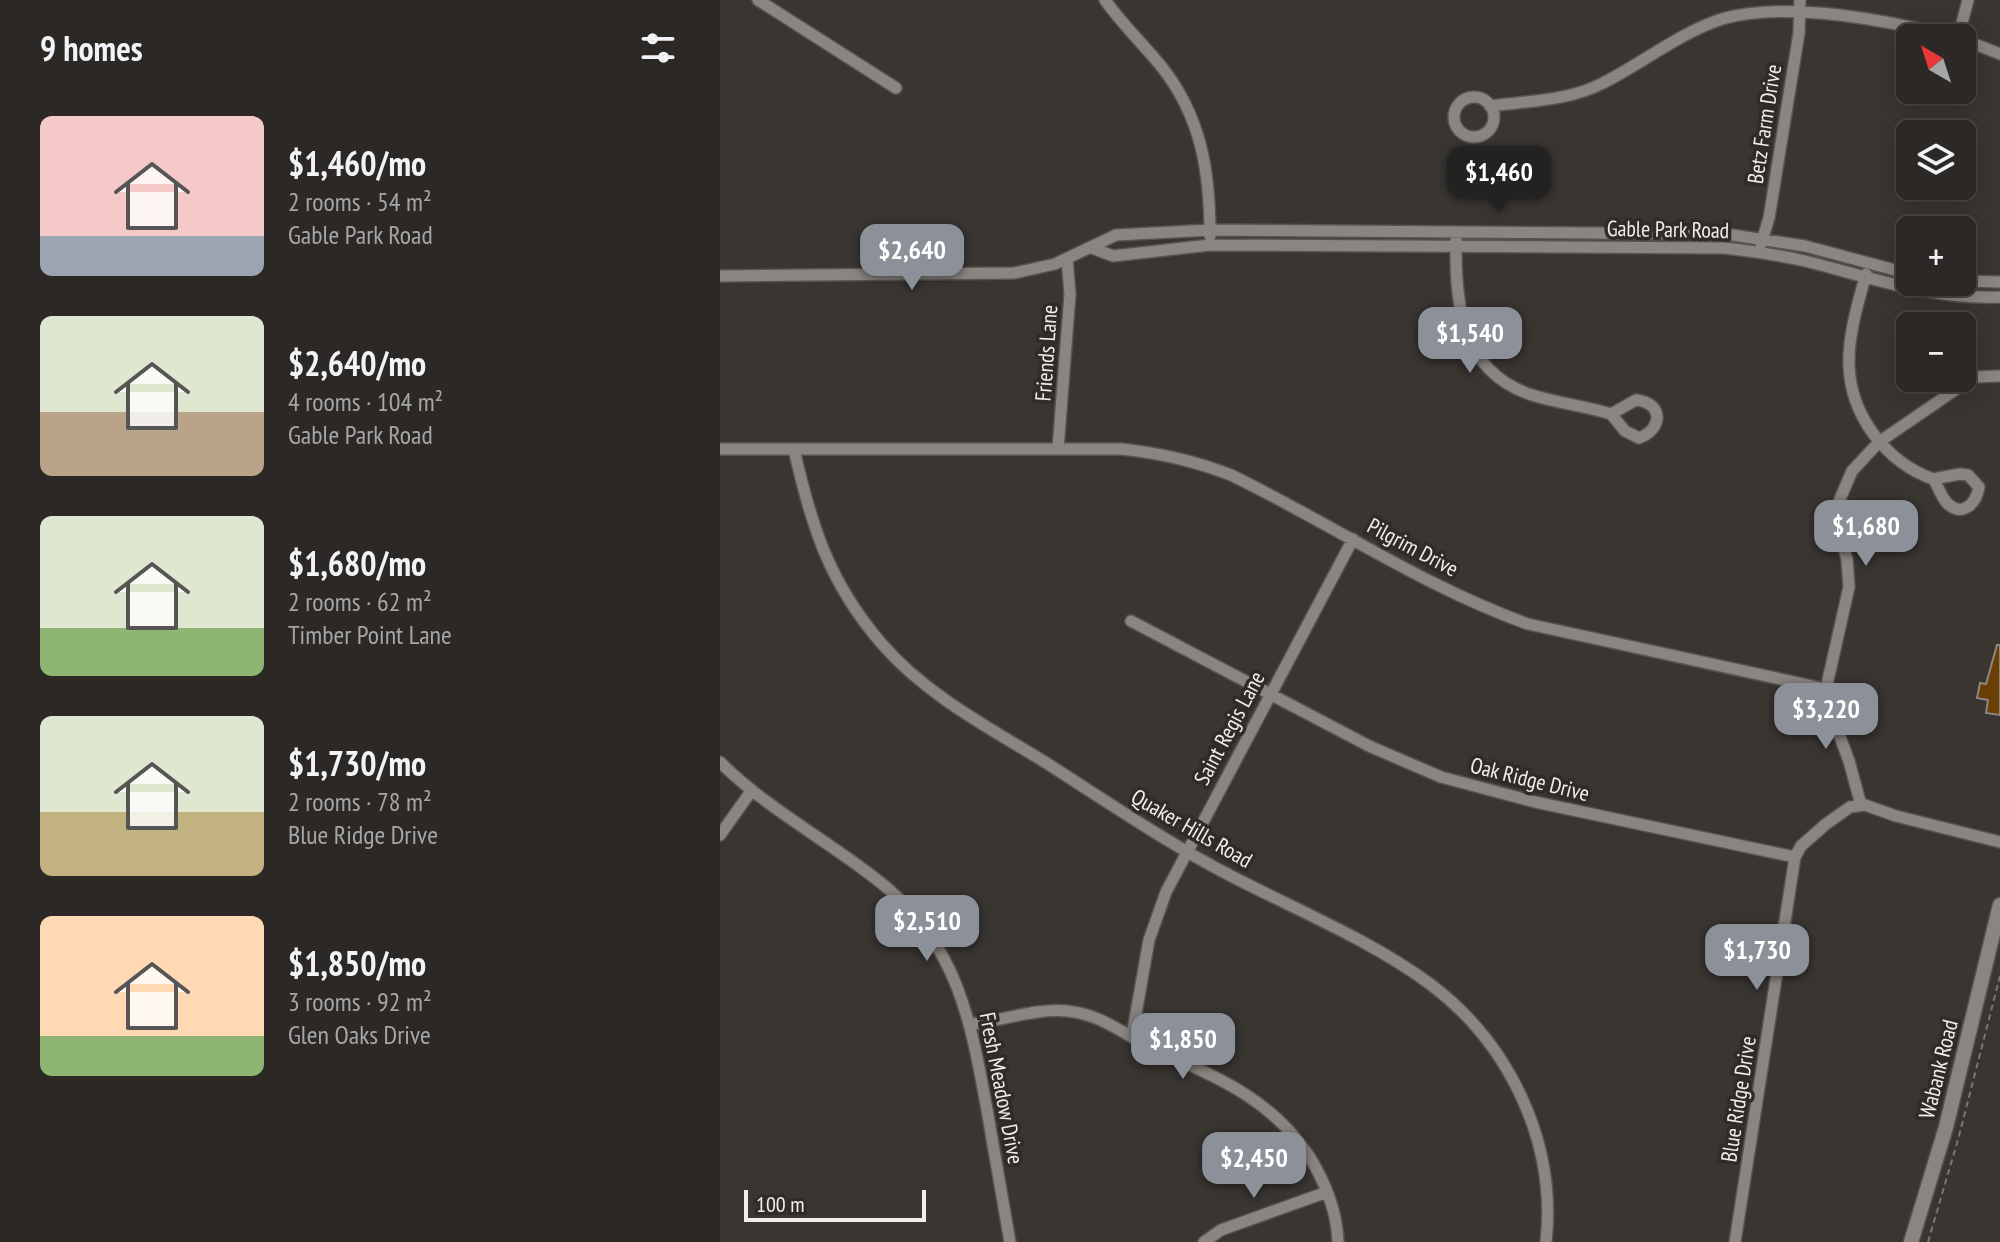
<!DOCTYPE html>
<meta charset="utf-8">
<style>
body{margin:0;font-family:"PT Sans Narrow",sans-serif;background:#33302d;color:#f1f3f6;height:100vh;display:flex;flex-direction:column;font-size:30px;white-space:nowrap}
*{box-sizing:border-box;margin:0}
p{font-size:26px;color:#a6a6a7}
.icon{flex:none;width:44px;height:44px;fill:none;stroke:currentColor;stroke-width:2;stroke-linecap:round;stroke-linejoin:round}
.map{position:relative;flex:1;overflow:hidden}
.side{display:flex;flex-direction:column;background:#2b2825;width:720px}
.side>*{flex:none}
.needle{width:52px;rotate:321deg}
.controls{position:absolute;left:1176px;top:24px;display:grid;gap:16px}
.controls a{display:grid;place-items:center;width:80px;height:80px;border-radius:12px;background:#2b2825;box-shadow:0 4px 20px #0003,0 0 0 2px #474442;font-size:40px}
.scale{position:absolute;left:24px;bottom:20px;width:182px;box-sizing:border-box;padding-left:8px;border:4px solid #f0edeb;border-top:0;font-size:22px;line-height:28px;white-space:nowrap;color:#f0edeb;-webkit-text-stroke:6px #2f2b28;paint-order:stroke}
.price{position:absolute;translate:-50% -68px;padding:0 18px;border-radius:16px;background:#8c9099;color:#fff;font-size:26px;line-height:52px;filter:drop-shadow(0 2px 4px #0008)}
.price::after{content:'';position:absolute;left:50%;top:48px;width:24px;height:18px;margin-left:-12px;background:inherit;clip-path:polygon(0 0,100% 0,50% 100%)}
.price.selected{background:#222;color:#fff}
ul{padding:0;list-style:none}
li{display:flex;align-items:center;gap:24px;height:200px;padding:0 40px}
li span{display:grid;place-items:center;flex:none;width:224px;height:160px;border-radius:12px;color:#555}
li>.icon{margin-inline-start:auto}
span .icon{width:96px;height:96px;fill:#fffc;stroke-width:1}
li b{font-size:34px}
h2{display:flex;justify-content:space-between;align-items:center;height:96px;padding:0 40px;font-size:34px}
main{display:flex;flex:1;min-height:0}
.map>svg:first-child{display:block}
</style>
<main>
<section class="side">
<h2>9 homes<svg class="icon" aria-label="filters" viewBox="0 0 24 24"><path d="M4 7h16M4 17h16"/><circle cx="9" cy="7" r="2"/><circle cx="15" cy="17" r="2"/></svg></h2>
<ul>
<li><span style="background:linear-gradient(#f6c9c9 75%,#9aa5b1 0)"><svg class="icon" aria-label="home" viewBox="0 0 24 24"><path d="M3 11l9-7 9 7M6 9v11h12V9"/></svg></span><div><b>$1,460/mo</b><p>2 rooms · 54 m²</p><p>Gable Park Road</p></div></li>
<li><span style="background:linear-gradient(#dfe7d0 60%,#b9a48a 0)"><svg class="icon" aria-label="home" viewBox="0 0 24 24"><path d="M3 11l9-7 9 7M6 9v11h12V9"/></svg></span><div><b>$2,640/mo</b><p>4 rooms · 104 m²</p><p>Gable Park Road</p></div></li>
<li><span style="background:linear-gradient(#dfe7d0 70%,#8fb573 0)"><svg class="icon" aria-label="home" viewBox="0 0 24 24"><path d="M3 11l9-7 9 7M6 9v11h12V9"/></svg></span><div><b>$1,680/mo</b><p>2 rooms · 62 m²</p><p>Timber Point Lane</p></div></li>
<li><span style="background:linear-gradient(#dfe7d0 60%,#c2b280 0)"><svg class="icon" aria-label="home" viewBox="0 0 24 24"><path d="M3 11l9-7 9 7M6 9v11h12V9"/></svg></span><div><b>$1,730/mo</b><p>2 rooms · 78 m²</p><p>Blue Ridge Drive</p></div></li>
<li><span style="background:linear-gradient(#ffd9b3 75%,#8fb573 0)"><svg class="icon" aria-label="home" viewBox="0 0 24 24"><path d="M3 11l9-7 9 7M6 9v11h12V9"/></svg></span><div><b>$1,850/mo</b><p>3 rooms · 92 m²</p><p>Glen Oaks Drive</p></div></li>
</ul>
</section>
<div class="map">
<svg width="1280" height="1242" viewBox="0 0 1280 1242">
<rect width="100%" height="100%" fill="#393531"/>
<!-- building -->
<path fill="#6b3e04" stroke="#8c8783" stroke-width="2" d="M1277 645H1280V715L1266 713 1268 700 1257 698 1260 683 1266 684Z"/>
<g fill="none" stroke-linecap="round" stroke-linejoin="round">
<defs>
<path id="minor" d="M38 0 176 88
M385 0C402 24 423 44 441 66 482 117 490 174 490 236
M1238 38 1248 0
M1242 39 1280 54
M734 117a20 20 0 1 1 40 0a20 20 0 1 1-40 0Z
M770 106C808 101 849 101 883 83 923 63 959 33 1002 19 1067 0 1172 21 1237 38
M736 240C735 304 741 372 812 395 837 403 865 406 891 414
M1041 244 1049 218 1079 33 1080 0
M372 248 393 256 490 245 1004 248C1031 251 1058 255 1085 261 1150 277 1211 300 1280 297
M1146 274C1138 303 1128 335 1129 366 1131 416 1166 462 1213 479
M0 276 294 273 335 264 396 235 490 230 1006 234 1085 246 1190 274
M1242 281 1280 282
M916 400C944 403 943 429 919 438L905 431 891 414Z
M0 449H401C440 453 475 461 511 475 610 523 704 587 808 624L1106 689
M74 449C91 525 109 583 162 644 207 696 270 728 328 764 389 803 449 844 513 877 579 911 650 940 710 984 789 1043 837 1142 826 1242
M338 449 350 294 347 259
M1240 474 1248 475 1259 487C1256 504 1242 518 1227 503 1221 497 1219 487 1213 479Z
M411 621 649 746 721 777 815 802 1075 857
M0 762C49 811 113 843 166 887 238 948 251 1022 267 1110 275 1154 282 1198 290 1242
M1141 805 1129 761 1109 707 1106 689 1129 587 1127 559 1118 530 1117 516 1120 499 1132 471 1159 442 1254 377 1280 376
M0 835 32 790
M250 1024C282 1021 315 1008 347 1011 380 1014 402 1033 430 1047 493 1076 549 1096 589 1156 605 1182 617 1211 618 1242
M412 1036 429 940 446 892 633 539
M484 1242 501 1230 607 1192
M1015 1242 1075 857 1081 846 1106 824 1130 807 1145 805 1176 816 1280 842"/>
<path id="tertiary" d="M1191 1242 1226 1127 1280 905"/>
</defs>
<!-- minor casing -->
<use href="#minor" stroke="#565350" stroke-width="14"/>
<!-- tertiary casing -->
<use href="#tertiary" stroke="#565350" stroke-width="17"/>
<!-- path -->
<path stroke="#797672" stroke-width="2" stroke-dasharray="6 4" stroke-linecap="butt" d="M1208 1242 1239 1136 1280 976"/>
<!-- minor -->
<use href="#minor" stroke="#8a8581" stroke-width="11"/>
<!-- tertiary -->
<use href="#tertiary" stroke="#8a8581" stroke-width="14"/>
</g>
<g text-anchor="middle" dominant-baseline="central" stroke-width="7" stroke-linejoin="round" paint-order="stroke">
<!-- street labels -->
<g font-size="22" fill="#f0edeb" stroke="#2f2b28">
<text transform="translate(1044 124) rotate(-81)">Betz Farm Drive</text>
<text transform="translate(948 229) rotate(1)">Gable Park Road</text>
<text transform="translate(326 353) rotate(-86)">Friends Lane</text>
<text transform="translate(693 547) rotate(28)">Pilgrim Drive</text>
<text transform="translate(509 728) rotate(-62)">Saint Regis Lane</text>
<text transform="translate(810 779) rotate(14)">Oak Ridge Drive</text>
<text transform="translate(472 828) rotate(30)">Quaker Hills Road</text>
<text transform="translate(1218 1069) rotate(-76)">Wabank Road</text>
<text transform="translate(282 1088) rotate(79)">Fresh Meadow Drive</text>
<text transform="translate(1018 1099) rotate(-81)">Blue Ridge Drive</text>
</g>
</g>
</svg>
<div class="controls">
<a><svg class="needle" viewBox="-14 -14 28 28"><path d="M0-13l5 13h-10z" fill="#e53935"/><path d="M0 13l5-13h-10z" fill="#a6a6a7"/></svg></a>
<a><svg class="icon" aria-label="layers" viewBox="0 0 24 24"><path d="M12 4l9 5-9 5-9-5zM3 14l9 5 9-5"/></svg></a>
<a>+</a>
<a>−</a>
</div>
<div class="scale">100 m</div>
<b class="price selected" style="left:779px;top:214px">$1,460</b>
<b class="price" style="left:192px;top:292px">$2,640</b>
<b class="price" style="left:750px;top:375px">$1,540</b>
<b class="price" style="left:1146px;top:568px">$1,680</b>
<b class="price" style="left:1106px;top:751px">$3,220</b>
<b class="price" style="left:207px;top:963px">$2,510</b>
<b class="price" style="left:1037px;top:992px">$1,730</b>
<b class="price" style="left:463px;top:1081px">$1,850</b>
<b class="price" style="left:534px;top:1200px">$2,450</b>
</div>
</main>
